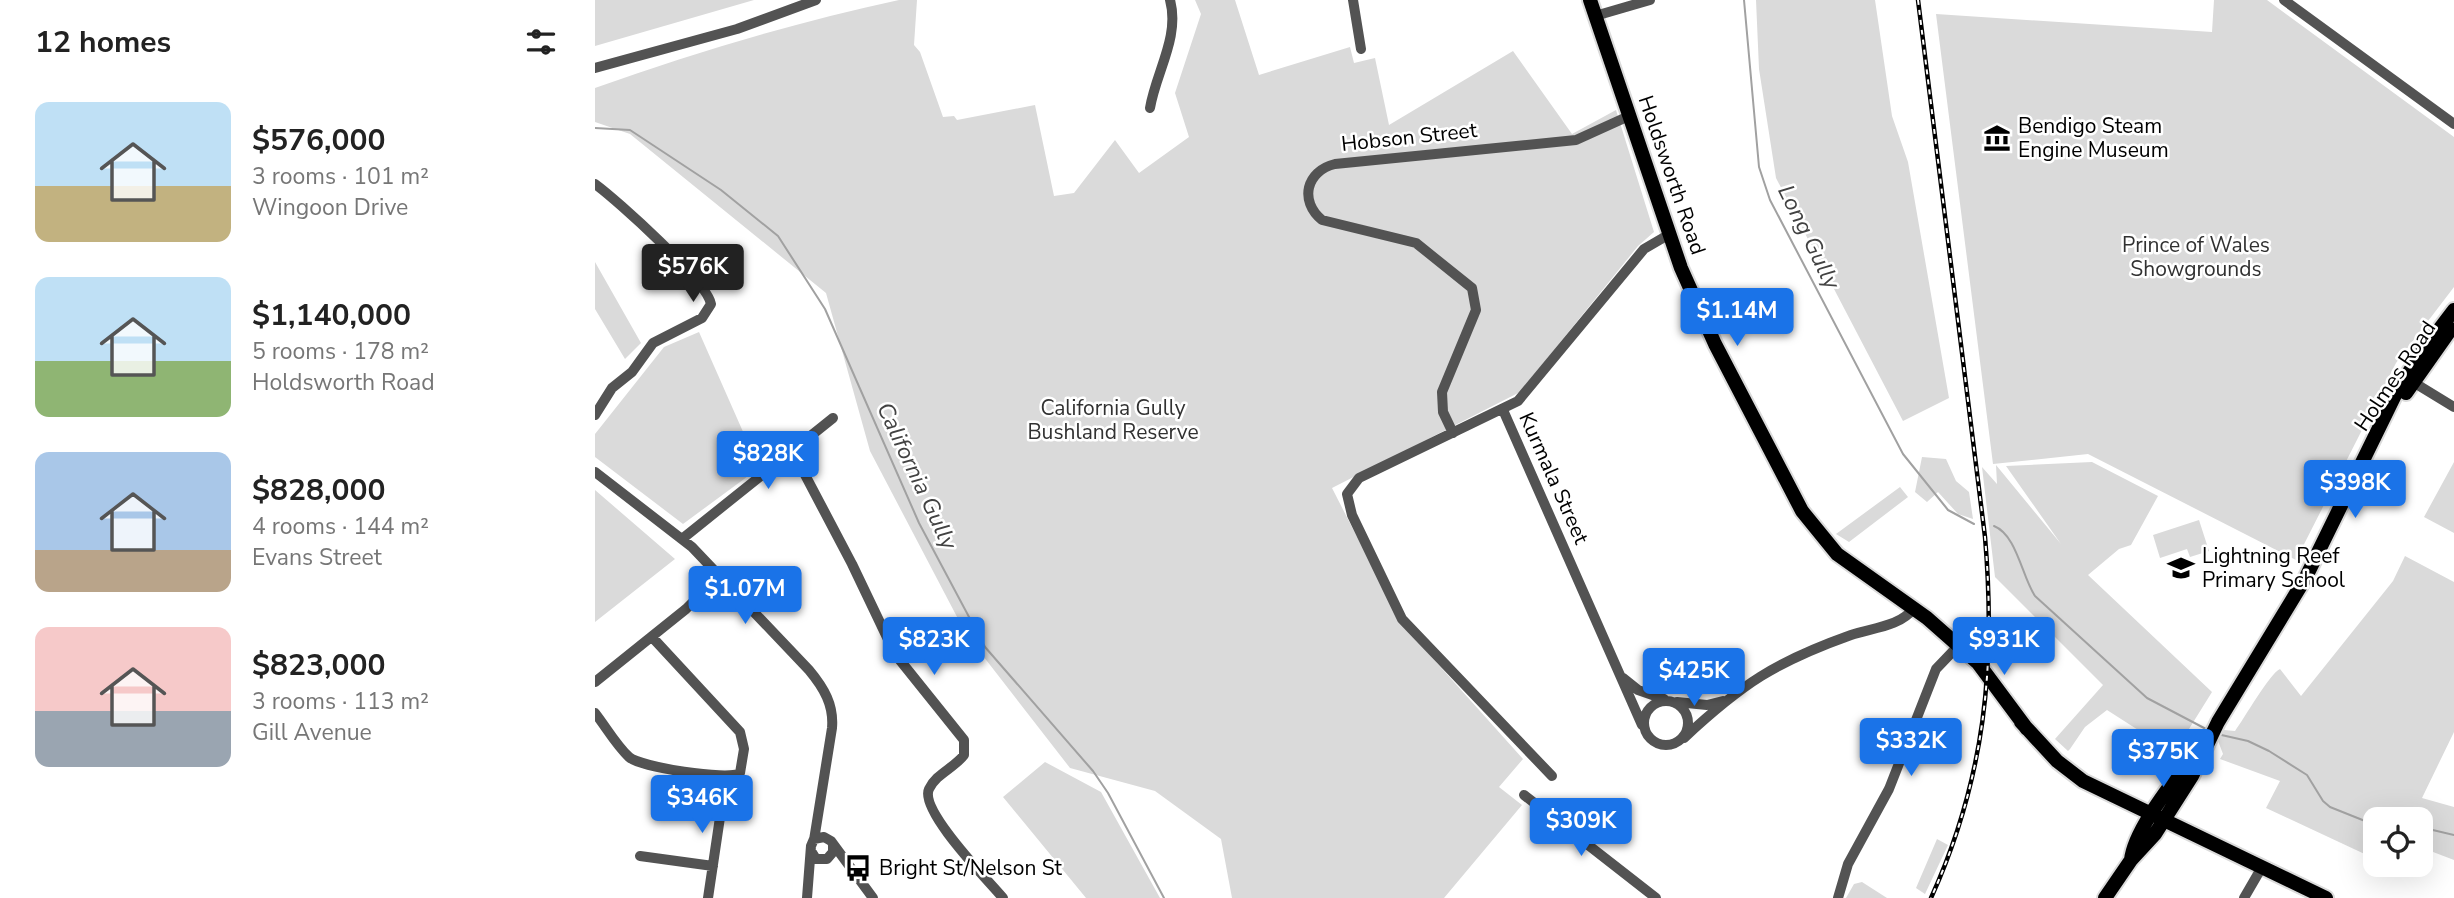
<!DOCTYPE html>
<meta charset="utf-8">
<style>
body{margin:0;font-family:"Nunito Sans",sans-serif;background:#f6f6f6;color:#222;height:100vh;display:flex;flex-direction:column;font-size:26px;white-space:nowrap}
*{box-sizing:border-box;margin:0}
p{font-size:23px;color:#767676}
.icon{flex:none;width:38px;height:38px;fill:none;stroke:currentColor;stroke-width:2;stroke-linecap:round;stroke-linejoin:round}
.map{position:relative;flex:1;overflow:hidden}
.panel{display:flex;flex-direction:column;background:#fff;width:595px}
.panel>*{flex:none}
.buttons{position:absolute;left:1768px;top:807px;display:grid;gap:14px}
.buttons a{display:grid;place-items:center;width:70px;height:70px;border-radius:14px;background:#fff;box-shadow:0 7px 28px #0002;font-size:35px}
.price{position:absolute;translate:-50% -60px;padding:0 16px;border-radius:7px;background:#1a73e8;color:#fff;font-size:23px;line-height:46px;filter:drop-shadow(0 2px 4px #0008)}
.price::after{content:'';position:absolute;left:50%;top:42px;width:21px;height:16px;margin-left:-10px;background:inherit;clip-path:polygon(0 0,100% 0,50% 100%)}
.price.selected{background:#222;color:#fff}
ul{padding:0;list-style:none}
li{display:flex;align-items:center;gap:21px;height:175px;padding:0 35px}
li span{display:grid;place-items:center;flex:none;width:196px;height:140px;border-radius:14px;color:#555}
li>.icon{margin-inline-start:auto}
span .icon{width:84px;height:84px;fill:#fffc;stroke-width:1}
li b{font-size:30px}
h2{display:flex;justify-content:space-between;align-items:center;height:84px;padding:0 35px;font-size:30px}
main{display:flex;flex:1;min-height:0}
.map>svg:first-child{display:block}
</style>
<main>
<section class="panel">
<h2>12 homes<svg class="icon" aria-label="filters" viewBox="0 0 24 24"><path d="M4 7h16M4 17h16"/><circle cx="9" cy="7" r="2"/><circle cx="15" cy="17" r="2"/></svg></h2>
<ul>
<li><span style="background:linear-gradient(#bfe0f5 60%,#c2b280 0)"><svg class="icon" aria-label="home" viewBox="0 0 24 24"><path d="M3 11l9-7 9 7M6 9v11h12V9"/></svg></span><div><b>$576,000</b><p>3 rooms · 101 m²</p><p>Wingoon Drive</p></div></li>
<li><span style="background:linear-gradient(#bfe0f5 60%,#8fb573 0)"><svg class="icon" aria-label="home" viewBox="0 0 24 24"><path d="M3 11l9-7 9 7M6 9v11h12V9"/></svg></span><div><b>$1,140,000</b><p>5 rooms · 178 m²</p><p>Holdsworth Road</p></div></li>
<li><span style="background:linear-gradient(#a9c7e8 70%,#b9a48a 0)"><svg class="icon" aria-label="home" viewBox="0 0 24 24"><path d="M3 11l9-7 9 7M6 9v11h12V9"/></svg></span><div><b>$828,000</b><p>4 rooms · 144 m²</p><p>Evans Street</p></div></li>
<li><span style="background:linear-gradient(#f6c9c9 60%,#9aa5b1 0)"><svg class="icon" aria-label="home" viewBox="0 0 24 24"><path d="M3 11l9-7 9 7M6 9v11h12V9"/></svg></span><div><b>$823,000</b><p>3 rooms · 113 m²</p><p>Gill Avenue</p></div></li>
</ul>
</section>
<div class="map">
<svg width="1859" height="898" viewBox="0 0 1859 898">
<rect width="100%" height="100%" fill="#fff"/>
<!-- green -->
<path fill="#dadada" d="M0 0H159L0 46Z
M304 0H322L319 45 325 52 348 117 359 116 362 120 440 105 459 196 479 193 520 140 544 173 594 137 580 93 606 14 600 0H640L664 75 755 47 759 63 780 58 794 125 918 51 977 134 1021 110 1059 232 1043 246 925 392 737 488 806 623 928 759 904 787 927 805 849 898H637L626 839 560 791 475 768 371 634 275 451 231 293 35 134 0 122V88C99 53 201 22 304 0Z
M1161 0H1280L1297 116 1313 162 1354 398 1308 421 1181 178 1164 69Z
M1619 0H1672L1859 137V287L1801 363 1701 560 1493 454 1398 464 1341 14 1617 32Z
M0 262 46 343 30 359 0 309Z
M104 332 164 468 88 524 0 457V434L69 347Z
M1327 457 1351 459 1361 481 1374 492 1378 519 1363 514 1343 492 1332 502 1320 492Z
M1497 462 1563 496 1536 545 1524 549 1493 575 1617 692 1579 753 1512 710 1490 727 1475 749 1473 751 1460 739 1508 685 1400 577 1387 467 1402 484 1401 465 1466 544 1411 466Z
M1859 462V533L1829 517Z
M1305 487 1313 497 1254 542 1241 534Z
M0 490 80 559 0 622Z
M1604 520 1614 551 1595 557 1592 549 1565 558 1558 535Z
M1810 556 1859 582V732L1827 798 1859 807V860L1825 847V819H1780V848L1776 857 1671 808 1685 781 1625 759 1628 754 1622 738 1629 730 1640 731C1649 719 1675 673 1685 669L1706 696 1798 581Z
M450 762 506 792 565 898H491L408 797Z
M1342 839 1353 845 1330 894 1321 888Z
M1267 882 1292 898H1251L1259 884Z"/>
<g fill="none" stroke-linecap="round" stroke-linejoin="round">
<!-- stream -->
<path stroke="#a1a1a1" stroke-width="2" d="M1149 0 1164 167 1175 200 1308 454 1353 510 1379 524
M0 128 35 130 126 190 183 236 230 309 324 523 390 647 498 771 513 793 569 898
M1399 526C1422 535 1427 577 1440 596L1552 698 1611 729
M1622 734 1653 741 1674 751 1712 775 1728 801 1735 807 1780 825
M1825 827 1859 835"/>
<defs>
<path id="major" d="M995 0 1086 268 1120 344 1207 511 1242 554 1332 618 1383 663 1432 729
M1811 393 1856 329
M1426 722 1462 761 1488 781 1731 898
M1536 860C1539 828 1584 775 1603 748
M1510 898 1536 860 1560 834 1597 776 1623 722 1711 577 1803 389 1827 352 1859 310"/>
</defs>
<!-- major casing -->
<use href="#major" stroke="#dbdbdb" stroke-width="18"/>
<!-- minor -->
<path stroke="#535353" stroke-width="10" d="M758 0 766 49
M1689 0 1859 124
M1000 16 1055 0
M0 68 142 29 221 0
M555 108C561 72 585 37 575 0
M0 184C22 200 112 281 116 304L107 318 58 343 37 372 17 388 0 415
M1818 382 1859 407
M908 410 1047 725
M858 433 848 412 847 392 881 310 877 288 821 243 727 220C704 201 711 171 740 164L981 140 1034 116
M198 452 257 564 300 654 369 740V755C359 768 341 774 334 789 324 810 392 879 408 898
M0 472 97 547 214 670C229 688 239 705 237 728L219 840
M87 539 238 418
M1028 678 1043 690 1069 699
M0 682 91 609 124 576
M1049 723a22 22 0 1 1 44 0a22 22 0 1 1-44 0Z
M1082 702 1112 705 1128 701
M0 713C11 727 21 745 34 757 45 767 133 781 145 773L149 749 145 732 57 637
M1089 738C1147 684 1180 662 1256 635 1276 628 1305 627 1319 608
M957 776 807 619 757 515 752 494 764 478 923 401 1049 249 1073 235
M929 795 1061 898
M216 851 221 859H232L238 852V844
M45 856 118 866
M113 898 131 777
M212 898 216 846 219 839 229 837 236 841 278 898
M1243 898 1253 864 1294 789 1341 669 1363 646
M1649 898 1667 867"/>
<!-- major -->
<use href="#major" stroke="#000" stroke-width="14"/>
<defs>
<path id="rail" d="M1323 0 1390 537C1401 666 1390 779 1336 898"/>
</defs>
<!-- rail casing -->
<use href="#rail" stroke="#000" stroke-width="4.5"/>
<!-- rail -->
<use href="#rail" stroke="#fff" stroke-width="2" stroke-dasharray="5" stroke-linecap="butt"/>
</g>
<!-- icons -->
<defs>
<symbol id="museum-bare" viewBox="-9 -9 18 18"><path d="M0-6L6-3V-2H-6V-3ZM-5-1h2V3h-2ZM-1-1h2V3h-2ZM3-1h2V3H3ZM-6 4H6V6H-6Z" fill="#000" stroke="#fff" stroke-width="2.5" paint-order="stroke"/></symbol>
<symbol id="school-bare" viewBox="-9 -9 18 18"><path d="M0-5L7-2L0 1L-7-2ZM-4 1L0 2.5L4 1V4Q0 6-4 4Z" fill="#000" stroke="#fff" stroke-width="2.5" paint-order="stroke"/></symbol>
<symbol id="bus-bare" viewBox="-9 -9 18 18"><path d="M-5-6H5V4H4V6H2V4H-2V6H-4V4H-5ZM-3.5-4V0h7V-4ZM-3.5 1.2v1.5H-2V1.2ZM2 1.2v1.5H3.5V1.2Z" fill="#000" stroke="#fff" stroke-width="2.5" paint-order="stroke"/></symbol>
</defs>
<g fill-rule="evenodd">
<use href="#museum-bare" x="1383" y="119" width="38" height="38"/>
<use href="#school-bare" x="1567" y="549" width="38" height="38"/>
<use href="#bus-bare" x="244" y="849" width="38" height="38"/>
</g>
<g text-anchor="middle" dominant-baseline="central" stroke-width="5" stroke-linejoin="round" paint-order="stroke">
<!-- poi labels -->
<g font-size="21" fill="#000" stroke="#fff" text-anchor="start">
<text x="1423" y="126">Bendigo Steam<tspan x="1423" dy="24">Engine Museum</tspan></text>
<text x="1607" y="556">Lightning Reef<tspan x="1607" dy="24">Primary School</tspan></text>
<text x="284" y="868">Bright St/Nelson St</text>
</g>
<!-- street labels -->
<g font-size="21" fill="#000" stroke="#fff">
<text transform="translate(814 137) rotate(-6)">Hobson Street</text>
<text transform="translate(1077 175) rotate(71)">Holdsworth Road</text>
<text transform="translate(1800 376) rotate(-56)">Holmes Road</text>
<text transform="translate(959 478) rotate(66)">Kurmala Street</text>
</g>
<!-- park labels -->
<g font-size="21" fill="#313131" stroke="#fff">
<text x="1601" y="245">Prince of Wales<tspan x="1601" dy="24">Showgrounds</tspan></text>
<text x="518" y="408">California Gully<tspan x="518" dy="24">Bushland Reserve</tspan></text>
</g>
<!-- water labels -->
<g font-size="23" font-style="italic" fill="#424242" stroke="#fff">
<text transform="translate(1214 237) rotate(64)">Long Gully</text>
<text transform="translate(322 476) rotate(65)">California Gully</text>
</g>
</g>
</svg>
<div class="buttons">
<a><svg class="icon" aria-label="locate" viewBox="0 0 24 24"><circle cx="12" cy="12" r="6"/><path d="M12 2v4M12 18v4M2 12h4M18 12h4"/></svg></a>
</div>
<b class="price selected" style="left:98px;top:304px">$576K</b>
<b class="price" style="left:1142px;top:348px">$1.14M</b>
<b class="price" style="left:173px;top:491px">$828K</b>
<b class="price" style="left:1760px;top:520px">$398K</b>
<b class="price" style="left:150px;top:626px">$1.07M</b>
<b class="price" style="left:339px;top:677px">$823K</b>
<b class="price" style="left:1409px;top:677px">$931K</b>
<b class="price" style="left:1099px;top:708px">$425K</b>
<b class="price" style="left:1316px;top:778px">$332K</b>
<b class="price" style="left:1568px;top:789px">$375K</b>
<b class="price" style="left:107px;top:835px">$346K</b>
<b class="price" style="left:986px;top:858px">$309K</b>
</div>
</main>
